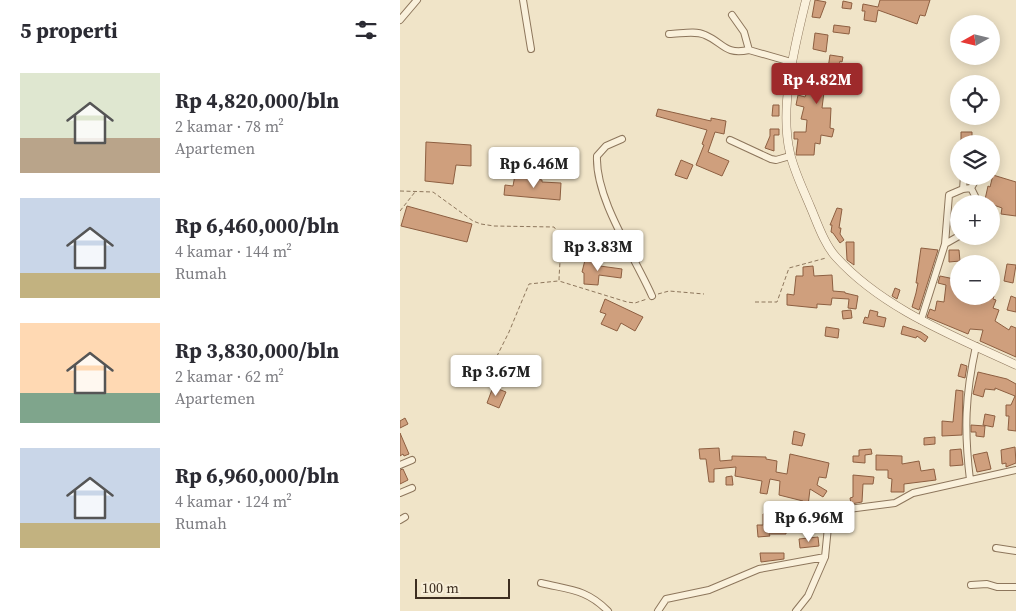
<!DOCTYPE html>
<html lang="id">
<meta charset="utf-8">
<style>
body{margin:0;font-family:"Source Serif 4",serif;background:#f7f7f7;color:#2b2b33;height:100vh;display:flex;flex-direction:column;font-size:19px;white-space:nowrap}
*{box-sizing:border-box;margin:0}
p{font-size:16px;color:#7c7c81}
.icon{flex:none;width:28px;height:28px;fill:none;stroke:currentColor;stroke-width:2;stroke-linecap:round;stroke-linejoin:round}
.map{position:relative;flex:1;overflow:hidden}
.side{display:flex;flex-direction:column;background:#fff;width:400px}
.side>*{flex:none}
.needle{width:32px;rotate:262deg}
.fabs{position:absolute;left:550px;top:15px;display:grid;gap:10px}
.fabs a{display:grid;place-items:center;width:50px;height:50px;border-radius:50%;background:#fff;box-shadow:0 2px 12px #0003;font-size:25px}
.scale{position:absolute;left:15px;bottom:12px;width:95px;box-sizing:border-box;padding-left:5px;border:2px solid #3d2e20;border-top:0;font-size:14px;line-height:18px;white-space:nowrap;color:#3d2e20;-webkit-text-stroke:4px #f7eed8;paint-order:stroke}
.price{position:absolute;translate:-50% -42px;padding:0 11px;border-radius:5px;background:#fff;color:#222;font-size:16px;line-height:32px;filter:drop-shadow(0 1px 2px #0008)}
.price::after{content:'';position:absolute;left:50%;top:30px;width:15px;height:11px;margin-left:-8px;background:inherit;clip-path:polygon(0 0,100% 0,50% 100%)}
.price.active{background:#9e2a2b;color:#fff}
ul{padding:0;list-style:none}
li{display:flex;align-items:center;gap:15px;height:125px;padding:0 20px}
li span{display:grid;place-items:center;flex:none;width:140px;height:100px;border-radius:0px;color:#555}
li>.icon{margin-inline-start:auto}
span .icon{width:60px;height:60px;fill:#fffc;stroke-width:1}
li b{font-size:21px}
h2{display:flex;justify-content:space-between;align-items:center;height:60px;padding:0 20px;font-size:21px}
main{display:flex;flex:1;min-height:0}
.map>svg:first-child{display:block}
</style>
<main>
<section class="side">
<h2>5 properti<svg class="icon" aria-label="filters" viewBox="0 0 24 24"><path d="M4 7h16M4 17h16"/><circle cx="9" cy="7" r="2"/><circle cx="15" cy="17" r="2"/></svg></h2>
<ul>
<li><span style="background:linear-gradient(#dfe7d0 65%,#b9a48a 0)"><svg class="icon" aria-label="home" viewBox="0 0 24 24"><path d="M3 11l9-7 9 7M6 9v11h12V9"/></svg></span><div><b>Rp 4,820,000/bln</b><p>2 kamar · 78 m²</p><p>Apartemen</p></div></li>
<li><span style="background:linear-gradient(#c9d6e8 75%,#c2b280 0)"><svg class="icon" aria-label="home" viewBox="0 0 24 24"><path d="M3 11l9-7 9 7M6 9v11h12V9"/></svg></span><div><b>Rp 6,460,000/bln</b><p>4 kamar · 144 m²</p><p>Rumah</p></div></li>
<li><span style="background:linear-gradient(#ffd9b3 70%,#7fa58c 0)"><svg class="icon" aria-label="home" viewBox="0 0 24 24"><path d="M3 11l9-7 9 7M6 9v11h12V9"/></svg></span><div><b>Rp 3,830,000/bln</b><p>2 kamar · 62 m²</p><p>Apartemen</p></div></li>
<li><span style="background:linear-gradient(#c9d6e8 75%,#c2b280 0)"><svg class="icon" aria-label="home" viewBox="0 0 24 24"><path d="M3 11l9-7 9 7M6 9v11h12V9"/></svg></span><div><b>Rp 6,960,000/bln</b><p>4 kamar · 124 m²</p><p>Rumah</p></div></li>
</ul>
</section>
<div class="map">
<svg width="616" height="611" viewBox="0 0 616 611">
<rect width="100%" height="100%" fill="#f0e4c8"/>
<!-- building -->
<path fill="#cf9f7d" stroke="#8d5f41" d="M415 0 426 2 420 18 412 17Z
M480 0H530L525 16 520 15 517 24 478 10 476 22 464 20 465 11H462L463 4 478 7Z
M443 1 452 3 451 9 442 8Z
M434 25 450 27 449 34 433 32Z
M415 33 428 35 426 52 413 49Z
M430 55 443 57 442 62 440 61 438 73 441 74 439 94 424 92 422 108H431L430 128 434 129 432 137 421 135 420 144 415 143 414 155H396L398 139H394V132H406L407 120 401 119 404 107 396 105 398 95 405 97 407 92 409 81 400 80 401 72 404 73 403 64 416 66 415 74 427 75Z
M375 66 381 67 379 81 373 80Z
M373 105H379V116H372Z
M258 109 311 121V118L326 121 324 134 315 132 308 152 329 161 322 176 296 165 304 145 302 144 307 130 256 116Z
M370 129H379V135H374V151L365 148 370 136Z
M561 132H572V141H561Z
M26 142 71 145V166L56 165 53 184 25 181Z
M281 160 293 165 287 179 275 175Z
M115 175 142 180V182L161 183 160 200 104 195 105 185 113 186Z
M593 175 616 182V216L601 214 602 208 591 204H584L588 186 590 187Z
M7 206 72 224 67 242 1 226Z
M437 208 442 209 439 228H441L440 234 444 240 440 243 433 233 431 232 432 225H430Z
M446 242H454V265L447 260Z
M521 248 538 250 519 310 512 307 516 293 518 283H516Z
M549 250H559L560 261 549 262Z
M185 260 200 263V266L222 269 221 278 199 275 198 285 184 284V273L182 272Z
M607 264 616 265 613 283 604 281Z
M413 266 414 276 432 275 433 291 445 292V293L458 296 456 309 448 308 449 299 432 298 431 305 417 304V308L387 305V294L394 295 396 276H403V267Z
M540 276 559 280V296H594L593 299 596 300 593 308 599 310 595 321 609 330 611 326 616 328V357L580 341 583 330 570 329 568 334 527 317 530 309 535 311 537 301 544 302 546 285 538 283Z
M495 288 500 290 497 299 492 296Z
M611 296 616 298V312L607 310Z
M205 299 243 317 235 331 221 323 217 331 201 324 206 314 200 312Z
M451 310 452 318 443 319 442 311Z
M470 310 478 312 477 316 486 318 484 327 463 323 465 317 468 318Z
M503 326 521 332 528 337 525 342 517 336 516 338 501 334Z
M426 327 439 329 438 338 425 336Z
M561 364 567 366 565 378 558 376Z
M112 370 121 373 118 383 109 380Z
M578 372 607 379 616 384V431L608 430 609 416H606V405H611L615 396 595 388V390L585 389 583 397 573 394Z
M93 387 106 392 99 408 87 403Z
M556 390 563 391 562 435 542 436V421L553 422Z
M585 414 595 416 593 427 583 425Z
M5 418 8 424 0 428V421Z
M571 425 585 426 584 437 576 436V432H571Z
M394 431 405 434 402 446 392 444Z
M0 433 9 454 4 456 3 454 0 456Z
M535 437V444L524 445V438Z
M615 447 616 463 606 467V463L602 464 601 450Z
M319 448 320 461 332 460V456L366 457V459L377 461 376 472 387 474 390 454 429 463 426 478 419 477 417 485 427 491 423 497 410 489 408 506 420 507V514L409 513V526H402L403 501 379 495 380 481 370 479 367 494 360 493 362 481 335 476 336 467 314 469V482H309L306 459H300L299 449Z
M471 449 472 454 465 455V463L453 462V456H459V450Z
M561 449 563 465 550 466V450Z
M587 452 591 469 577 472 573 455Z
M476 455 502 456V464L519 461 521 471 534 469 536 480 504 484V492H491L492 479 488 478V470H476Z
M3 469 8 480 0 484V470Z
M453 475 474 477 473 484H463L462 502 451 504 450 498 453 497Z
M332 476 333 485H326V477Z
M371 510H376V521L386 522V534H369L370 536 358 537 357 525H363V514H371Z
M418 537 419 546 400 548 399 539Z
M360 553H384V559L361 562Z"/>
<g fill="none" stroke-linecap="round" stroke-linejoin="round">
<defs>
<path id="minor" d="M123 0 131 49
M332 15 344 32 349 50 391 62
M0 20 17 0
M269 34C280 34 295 30 305 35 324 43 324 55 349 50
M222 139 206 146 197 156C195 199 235 257 252 296
M330 140 371 159 376 160 390 156
M578 176 571 188 579 204
M563 189 564 176
M545 244 549 195 563 189 571 188
M521 320 545 244 559 236
M0 465 12 460
M570 480C564 430 565 396 576 346
M0 493 12 488
M0 520 5 517
M596 548 616 551
M141 583C170 590 186 589 208 611
M571 585 587 584 597 587H616
M258 611 266 599 309 590 359 569 425 557 429 517 433 511 495 503 513 493 616 470
M396 611 408 596 425 557"/>
<path id="tertiary" d="M406 0C395 45 379 107 390 153 394 171 403 189 410 206 417 222 424 244 436 257 483 309 554 336 616 365"/>
</defs>
<!-- minor casing -->
<use href="#minor" stroke="#8d765c" stroke-width="8"/>
<!-- tertiary casing -->
<use href="#tertiary" stroke="#8d765c" stroke-width="9"/>
<!-- path -->
<path stroke="#8d765c" stroke-width="1" stroke-dasharray="4 2.5" stroke-linecap="butt" d="M0 191 33 192 73 221 81 224 94 226 154 227C164 239 159 266 159 281L227 302 235 303 247 299
M0 211 15 192
M258 294 269 291 304 294
M355 302H377L389 268 426 258
M88 374 109 332 129 284 158 281"/>
<!-- minor -->
<use href="#minor" stroke="#faf1dc" stroke-width="6"/>
<!-- tertiary -->
<use href="#tertiary" stroke="#faf1dc" stroke-width="8"/>
</g>
</svg>
<div class="fabs">
<a><svg class="needle" viewBox="-14 -14 28 28"><path d="M0-13l5 13h-10z" fill="#e53935"/><path d="M0 13l5-13h-10z" fill="#7c7c81"/></svg></a>
<a><svg class="icon" aria-label="locate" viewBox="0 0 24 24"><circle cx="12" cy="12" r="6"/><path d="M12 2v4M12 18v4M2 12h4M18 12h4"/></svg></a>
<a><svg class="icon" aria-label="layers" viewBox="0 0 24 24"><path d="M12 4l9 5-9 5-9-5zM3 14l9 5 9-5"/></svg></a>
<a>+</a>
<a>−</a>
</div>
<div class="scale">100 m</div>
<b class="price active" style="left:417px;top:105px">Rp 4.82M</b>
<b class="price" style="left:134px;top:189px">Rp 6.46M</b>
<b class="price" style="left:198px;top:272px">Rp 3.83M</b>
<b class="price" style="left:96px;top:397px">Rp 3.67M</b>
<b class="price" style="left:409px;top:543px">Rp 6.96M</b>
</div>
</main>
